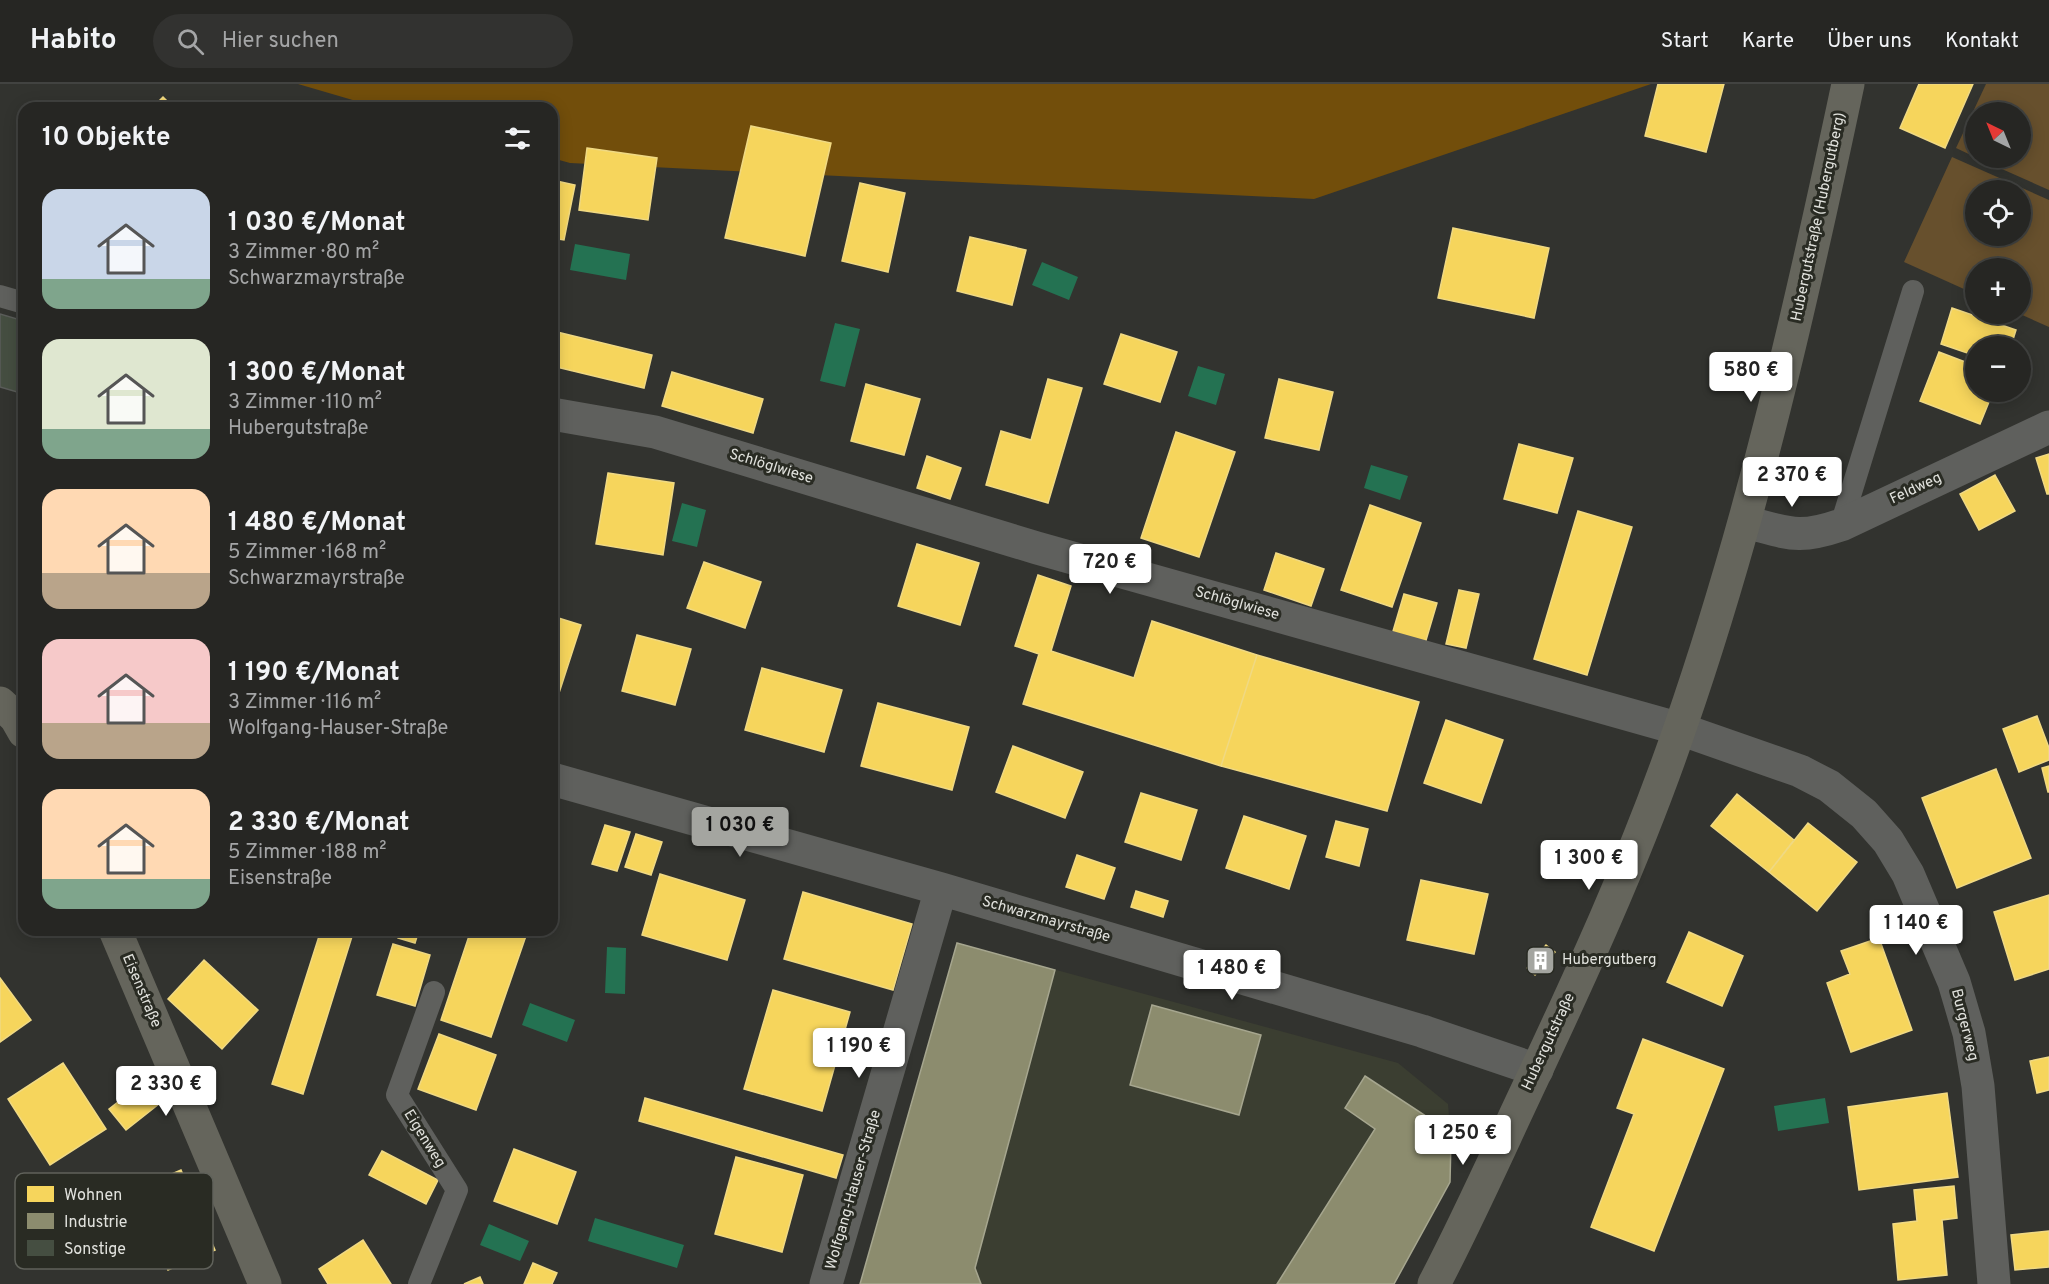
<!DOCTYPE html>
<html lang="de">
<meta charset="utf-8">
<style>
body{margin:0;font-family:Overpass,sans-serif;background:#323230;color:#f1f3f6;height:100vh;display:flex;flex-direction:column;font-size:22px;white-space:nowrap}
*{box-sizing:border-box;margin:0}
p{font-size:20px;color:#a4a5a6}
.icon{flex:none;width:33px;height:33px;fill:none;stroke:currentColor;stroke-width:2;stroke-linecap:round;stroke-linejoin:round}
.map{position:relative;flex:1;overflow:hidden}
.panel{position:absolute;left:18px;top:18px;width:540px;height:834px;display:flex;flex-direction:column;background:#262623;border-radius:18px;box-shadow:0 3px 15px #0003,0 0 0 2px #424341}
.panel>*{flex:none}
.needle{width:39px;rotate:317deg}
.buttons{position:absolute;left:1965px;top:18px;display:grid;gap:12px}
.buttons a{display:grid;place-items:center;width:66px;height:66px;border-radius:50%;background:#262623;box-shadow:0 3px 15px #0003,0 0 0 2px #424341;font-size:30px}
.price{position:absolute;translate:-50% -51px;padding:0 14px;border-radius:6px;background:#fff;color:#222;font-size:20px;line-height:39px;filter:drop-shadow(0 2px 3px #0008)}
.price::after{content:'';position:absolute;left:50%;top:36px;width:18px;height:14px;margin-left:-9px;background:inherit;clip-path:polygon(0 0,100% 0,50% 100%)}
.price.selected{background:#a4a5a0;color:#111}
ul{padding:0;list-style:none}
li{display:flex;align-items:center;gap:18px;height:150px;padding:0 24px}
li span{display:grid;place-items:center;flex:none;width:168px;height:120px;border-radius:18px;color:#555}
li>.icon{margin-inline-start:auto}
span .icon{width:72px;height:72px;fill:#fffc;stroke-width:1}
li b{font-size:26px}
h2{display:flex;justify-content:space-between;align-items:center;height:72px;padding:0 24px;font-size:26px}
header{display:flex;align-items:center;gap:36px;box-sizing:border-box;height:84px;padding:0 30px;background:#262623;border-bottom:2px solid #424341}
header strong{font-size:28px}
nav{display:flex;gap:33px;margin-inline-start:auto;font-size:21px}
.search{width:420px;height:54px;background:#323230;display:flex;align-items:center;gap:15px;box-sizing:border-box;padding:0 21px;border-radius:33px;color:#a4a5a6;font-size:22px}
.map>svg:first-child{display:block}
</style>
<header>
<strong>Habito</strong>
<div class="search"><svg class="icon" aria-label="search" viewBox="0 0 24 24"><circle cx="10" cy="10" r="6"/><path d="M15 15l6 6"/></svg>Hier suchen</div>
<nav><a>Start</a><a>Karte</a><a>Über uns</a><a>Kontakt</a></nav>
</header>
<div class="map">
<svg width="2049" height="1200" viewBox="0 0 2049 1200">
<rect width="100%" height="100%" fill="#32332f"/>
<!-- built -->
<path fill="#3b3e31" d="M957 859 1398 979 1448 1020 1451 1056 1450 1098 1394 1200H860Z"/>
<!-- green -->
<path fill="#67502d" fill-rule="evenodd" d="M1986 0H2049V106L1977 74H2020V28H1976L1975 73 1956 64Z
M1952 73 2049 116V243L2020 230V184H1976L1975 210 1904 178ZM1976 106H2020V152H1976Z"/>
<!-- forest -->
<path fill="#724e0b" d="M298 0H1651L1314 115 570 79 552 74V24H380Z"/>
<!-- water -->
<path fill="#247252" d="M575 160 630 170 626 196 570 186Z
M1042 178 1078 193 1069 216 1032 201Z
M835 239 860 245 845 303 820 297Z
M1198 282 1225 290 1216 321 1188 312Z
M1371 381 1408 392 1400 416 1364 404Z
M682 419 706 426 697 463 672 457Z
M607 863 626 864 625 910 605 909Z
M530 919 575 936 567 958 522 941Z
M1825 1014 1829 1039 1778 1047 1774 1022Z
M595 1134 684 1161 677 1184 588 1157Z
M489 1140 529 1157 520 1177 480 1161Z"/>
<!-- homes -->
<path fill="#f6d55c" stroke="#f0d983" stroke-width="1.5" d="M1658 0H1724L1706 68 1645 52Z
M1919 0H1973L1945 64 1900 44Z
M163 13 174 24H152Z
M438 18 439 24H383Z
M751 42 831 59 805 172 725 154Z
M587 64 657 74 648 136 579 126Z
M552 96 575 101 564 156 552 154Z
M860 99 905 109 888 188 842 177Z
M1453 144 1549 164 1534 234 1438 214Z
M970 153 1026 166 1012 221 957 207Z
M1952 224 2016 246 2011 262H1976V272L1941 260Z
M553 247 652 271 644 304 552 282Z
M1121 250 1177 268 1160 318 1104 300Z
M1939 268 1976 282V308H1993L1980 340 1920 317Z
M672 288 763 315 753 349 662 322Z
M1048 295 1082 304 1048 419 986 401 1001 347 1031 356Z
M1279 295 1333 308 1319 366 1265 354Z
M866 300 920 315 904 371 851 357Z
M1176 348 1235 368 1199 473 1141 454Z
M1519 360 1573 374 1557 429 1504 415Z
M2049 370V410H2047L2036 374Z
M927 372 961 384 950 415 917 404Z
M608 389 674 399 663 471 596 460Z
M1995 391 2015 427 1979 446 1960 410Z
M1370 421 1421 439 1392 523 1341 506Z
M1578 427 1632 443 1587 591 1534 575Z
M917 460 979 479 960 541 898 522Z
M1276 469 1324 485 1311 522 1264 506Z
M704 478 761 498 745 544 687 524Z
M1038 491 1071 502 1051 567 1134 594 1152 537 1257 571 1221 682 1023 620 1039 570 1015 562Z
M1459 506 1479 510 1466 564 1446 560Z
M1404 510 1437 519 1424 563 1391 554Z
M552 532 581 541 559 609 552 607Z
M637 551 691 565 675 621 622 607Z
M1257 571 1419 618 1387 727 1221 682Z
M762 584 842 606 824 668 745 646Z
M878 619 969 643 952 706 861 682Z
M2037 632 2049 664V676L2019 688 2003 645Z
M1446 636 1503 656 1481 719 1424 699Z
M1013 662 1083 688 1065 734 996 708Z
M2049 682V708H2048L2042 684Z
M1996 685 2031 774 1957 804 1922 714Z
M1141 709 1197 726 1181 776 1125 758Z
M1737 710 1794 756 1769 788 1711 742Z
M1244 732 1306 752 1289 805 1226 784Z
M1336 737 1368 745 1359 782 1326 773Z
M1808 739 1857 778 1817 827 1769 788Z
M605 741 630 748 617 787 592 780Z
M636 750 662 758 651 791 625 783Z
M1077 771 1115 784 1104 815 1066 803Z
M660 790 745 816 727 876 642 851Z
M1421 796 1488 810 1474 870 1407 856Z
M1136 807 1168 817 1163 833 1131 823Z
M803 808 912 840 893 906 784 875Z
M2049 811V885L2015 896 1994 828Z
M321 846H354L303 1010 272 1000Z
M400 846H419L415 859 398 854Z
M471 846H528L491 953 441 936Z
M1689 848 1743 872 1722 922 1667 898Z
M1879 854 1912 946 1851 968 1827 899 1850 890 1841 867Z
M393 860 430 871 415 922 377 911Z
M1546 861 1555 868 1535 891 1527 884Z
M204 876 258 926 222 965 168 915Z
M0 894 31 936 0 958Z
M773 906 850 928 822 1027 744 1005Z
M439 950 496 971 476 1026 418 1005Z
M1643 955 1724 985 1654 1167 1591 1143 1634 1030 1617 1024Z
M2049 973V1006L2037 1009 2030 977Z
M63 979 106 1045 50 1081 8 1015Z
M142 999 159 1020 126 1046 109 1025Z
M1947 1009 1958 1093 1859 1106 1848 1023Z
M645 1014 843 1071 836 1094 639 1037Z
M514 1065 576 1088 557 1140 494 1117Z
M382 1067 438 1096 426 1120 369 1091Z
M736 1073 803 1091 782 1168 715 1150Z
M181 1086 215 1166 168 1186 160 1166 179 1158 165 1127 151 1133 139 1104Z
M1954 1102 1957 1134 1942 1136 1947 1191 1898 1196 1893 1140 1917 1137 1914 1106Z
M2049 1147V1183L2015 1186 2011 1151Z
M363 1156 391 1200H328L319 1185Z
M533 1179 557 1189 552 1200H524Z
M480 1193 483 1200H464Z"/>
<!-- industry -->
<path fill="#8c8c6e" stroke="#a6a68f" stroke-width="1.5" d="M957 859 1055 886 975 1184 981 1200H860Z
M1152 921 1261 951 1239 1031 1130 1001Z
M1365 992 1432 1036 1451 1056 1450 1098 1394 1200H1277L1375 1045 1345 1024Z"/>
<!-- building -->
<path fill="#454e41" stroke="#5a5c59" stroke-width="1.5" d="M0 230 24 237V310L0 303Z"/>
<g fill="none" stroke-linecap="round" stroke-linejoin="round">
<!-- lane -->
<path stroke="#5f605d" stroke-width="22" d="M0 212 24 219
M1841 441 1913 207
M419 1200 457 1106 397 1011 434 908"/>
<!-- street -->
<path stroke="#5f605d" stroke-width="33" d="M552 330 655 348 1037 464 1680 645 1800 687 1829 702 1864 730 1888 757 1908 790 1954 898 1969 949 1978 1002 1994 1200
M1745 438C1789 449 1797 456 1841 441L2049 343
M552 695 941 805 1422 947 1537 986
M826 1200 941 805"/>
<!-- secondary -->
<path stroke="#65655c" stroke-width="33" d="M0 619 16 634 24 648
M115 846 265 1200
M1434 1200C1465 1141 1492 1081 1520 1021 1578 898 1636 773 1680 644 1753 434 1802 217 1848 0"/>
</g>
<!-- icons -->
<defs>
<symbol id="building-square" viewBox="-11 -11 22 22"><rect x="-9" y="-9" width="18" height="18" rx="4" fill="#a4a5a0" stroke="#292b23"/><path d="M-4-6H4V6H1V3H-1V6H-4ZM-2.5-4.3h1.7v1.8h-1.7ZM.8-4.3h1.7v1.8H.8ZM-2.5-1h1.7V.8h-1.7ZM.8-1h1.7V.8H.8Z" fill="#fff"/></symbol>
</defs>
<g fill-rule="evenodd">
<use href="#building-square" x="1524" y="860" width="33" height="33"/>
</g>
<g text-anchor="middle" dominant-baseline="central" stroke-width="6" stroke-linejoin="round" paint-order="stroke">
<!-- street labels -->
<g font-size="15" fill="#e1e2dd" stroke="#292b23">
<text transform="translate(1819 133) rotate(-78)">Hubergutstraße (Hubergutberg)</text>
<text transform="translate(771 383) rotate(17)">Schlöglwiese</text>
<text transform="translate(1916 405) rotate(-25)">Feldweg</text>
<text transform="translate(1237 520) rotate(16)">Schlöglwiese</text>
<text transform="translate(1046 836) rotate(16)">Schwarzmayrstraße</text>
<text transform="translate(141 907) rotate(67)">Eisenstraße</text>
<text transform="translate(1964 941) rotate(76)">Burgerweg</text>
<text transform="translate(1549 958) rotate(-65)">Hubergutstraße</text>
<text transform="translate(424 1055) rotate(58)">Eigenweg</text>
<text transform="translate(854 1106) rotate(-74)">Wolfgang-Hauser-Straße</text>
</g>
<!-- poi labels -->
<g font-size="15" fill="#e1e2dd" stroke="#292b23" text-anchor="start">
<text x="1562" y="876">Hubergutberg</text>
</g>
</g>
<!-- legend -->
<rect x="15" y="1089" width="198" height="96" rx="9" fill="#292b23" stroke="#60625b" stroke-width="1.5"/>
<rect x="27" y="1102" width="27" height="16" fill="#f6d55c"/>
<rect x="27" y="1129" width="27" height="16" fill="#8c8c6e"/>
<rect x="27" y="1156" width="27" height="16" fill="#454e41"/>
<g font-size="16" fill="#e1e2dd">
<text x="64" y="1116">Wohnen</text>
<text x="64" y="1143">Industrie</text>
<text x="64" y="1170">Sonstige</text>
</g>
</svg>
<div class="buttons">
<a><svg class="needle" viewBox="-14 -14 28 28"><path d="M0-13l5 13h-10z" fill="#e53935"/><path d="M0 13l5-13h-10z" fill="#a4a5a6"/></svg></a>
<a><svg class="icon" aria-label="locate" viewBox="0 0 24 24"><circle cx="12" cy="12" r="6"/><path d="M12 2v4M12 18v4M2 12h4M18 12h4"/></svg></a>
<a>+</a>
<a>−</a>
</div>
<b class="price" style="left:1751px;top:319px">580 €</b>
<b class="price" style="left:1792px;top:424px">2 370 €</b>
<b class="price" style="left:1110px;top:511px">720 €</b>
<b class="price selected" style="left:740px;top:774px">1 030 €</b>
<b class="price" style="left:1589px;top:807px">1 300 €</b>
<b class="price" style="left:1916px;top:872px">1 140 €</b>
<b class="price" style="left:1232px;top:917px">1 480 €</b>
<b class="price" style="left:859px;top:995px">1 190 €</b>
<b class="price" style="left:166px;top:1033px">2 330 €</b>
<b class="price" style="left:1463px;top:1082px">1 250 €</b>
<section class="panel">
<h2>10 Objekte<svg class="icon" aria-label="filters" viewBox="0 0 24 24"><path d="M4 7h16M4 17h16"/><circle cx="9" cy="7" r="2"/><circle cx="15" cy="17" r="2"/></svg></h2>
<ul>
<li><span style="background:linear-gradient(#c9d6e8 75%,#7fa58c 0)"><svg class="icon" aria-label="home" viewBox="0 0 24 24"><path d="M3 11l9-7 9 7M6 9v11h12V9"/></svg></span><div><b>1 030 €/Monat</b><p>3 Zimmer · 80 m²</p><p>Schwarzmayrstraße</p></div></li>
<li><span style="background:linear-gradient(#dfe7d0 75%,#7fa58c 0)"><svg class="icon" aria-label="home" viewBox="0 0 24 24"><path d="M3 11l9-7 9 7M6 9v11h12V9"/></svg></span><div><b>1 300 €/Monat</b><p>3 Zimmer · 110 m²</p><p>Hubergutstraße</p></div></li>
<li><span style="background:linear-gradient(#ffd9b3 70%,#b9a48a 0)"><svg class="icon" aria-label="home" viewBox="0 0 24 24"><path d="M3 11l9-7 9 7M6 9v11h12V9"/></svg></span><div><b>1 480 €/Monat</b><p>5 Zimmer · 168 m²</p><p>Schwarzmayrstraße</p></div></li>
<li><span style="background:linear-gradient(#f6c9c9 70%,#b9a48a 0)"><svg class="icon" aria-label="home" viewBox="0 0 24 24"><path d="M3 11l9-7 9 7M6 9v11h12V9"/></svg></span><div><b>1 190 €/Monat</b><p>3 Zimmer · 116 m²</p><p>Wolfgang-Hauser-Straße</p></div></li>
<li><span style="background:linear-gradient(#ffd9b3 75%,#7fa58c 0)"><svg class="icon" aria-label="home" viewBox="0 0 24 24"><path d="M3 11l9-7 9 7M6 9v11h12V9"/></svg></span><div><b>2 330 €/Monat</b><p>5 Zimmer · 188 m²</p><p>Eisenstraße</p></div></li>
</ul>
</section>
</div>
